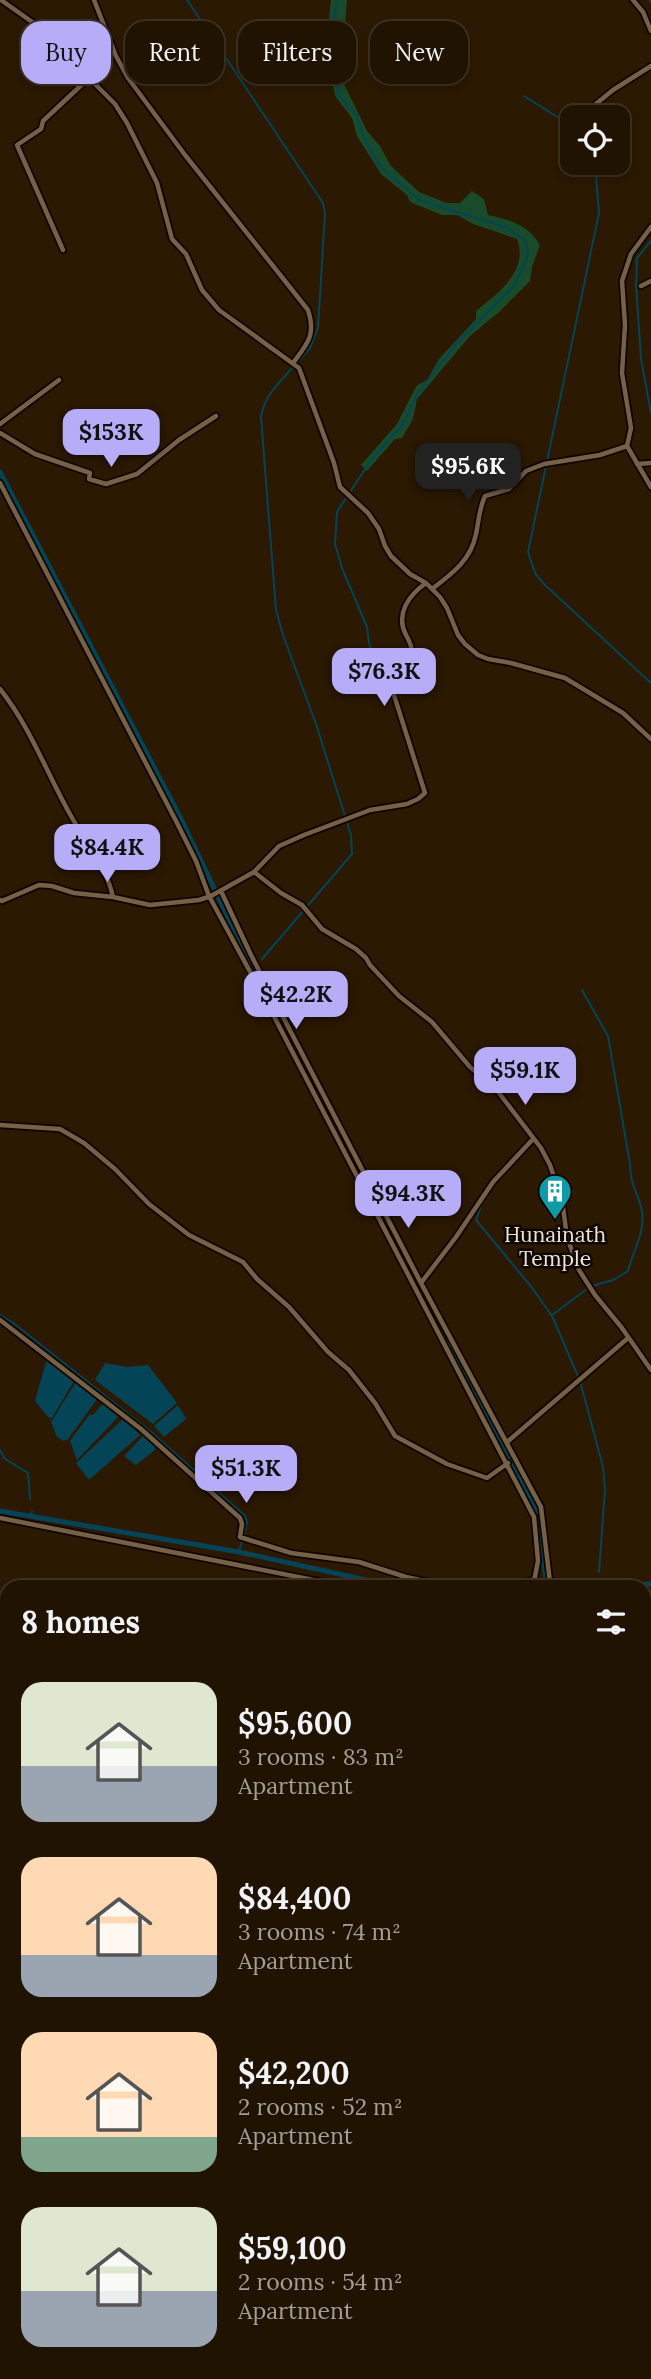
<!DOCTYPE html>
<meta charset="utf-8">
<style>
body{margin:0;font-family:Lora,serif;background:#2d2010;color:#f1f3f6;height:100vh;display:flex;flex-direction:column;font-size:26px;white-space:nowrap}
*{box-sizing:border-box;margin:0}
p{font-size:23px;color:#a29e99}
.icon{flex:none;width:38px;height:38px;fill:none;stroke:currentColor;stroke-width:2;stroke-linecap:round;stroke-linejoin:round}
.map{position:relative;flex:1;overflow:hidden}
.sheet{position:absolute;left:0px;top:1580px;width:651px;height:800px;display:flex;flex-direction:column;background:#201301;border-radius:21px 21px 0 0;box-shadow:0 4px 10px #0003,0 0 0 2px #3d3223}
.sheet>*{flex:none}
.guide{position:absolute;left:21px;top:21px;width:609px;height:63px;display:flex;gap:14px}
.tools{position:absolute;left:560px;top:105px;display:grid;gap:14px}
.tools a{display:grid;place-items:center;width:70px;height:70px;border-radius:14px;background:#201301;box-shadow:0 4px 10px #0003,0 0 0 2px #3d3223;font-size:35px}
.price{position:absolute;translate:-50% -60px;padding:0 16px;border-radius:14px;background:#b6acf8;color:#111;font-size:23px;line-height:46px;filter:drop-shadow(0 2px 4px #0008)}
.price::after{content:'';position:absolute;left:50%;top:42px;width:21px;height:16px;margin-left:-10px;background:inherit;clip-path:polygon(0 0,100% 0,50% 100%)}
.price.on{background:#222;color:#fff}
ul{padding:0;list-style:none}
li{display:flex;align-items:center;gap:21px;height:175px;padding:0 21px}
li span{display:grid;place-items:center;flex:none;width:196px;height:140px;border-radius:21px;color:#555}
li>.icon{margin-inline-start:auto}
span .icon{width:84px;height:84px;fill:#fffc;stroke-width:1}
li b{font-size:30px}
h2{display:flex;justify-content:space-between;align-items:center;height:84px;padding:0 21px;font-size:30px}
.tag{padding:0 24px;border-radius:21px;background:#201301;box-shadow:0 4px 10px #0003,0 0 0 2px #3d3223;font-size:24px;line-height:63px}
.tag.on{background:#b6acf8;color:#111}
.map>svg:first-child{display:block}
</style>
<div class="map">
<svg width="651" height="2379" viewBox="0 0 651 2379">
<rect width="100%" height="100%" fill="#2b1901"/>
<!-- green -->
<path fill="#194a29" d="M331 0H347L341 71 345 86 367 131 380 146 391 166 419 192 447 203H460L472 191 484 199 488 215C510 220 528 224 540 245L532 267 530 281 499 312 469 337 417 399 413 419 402 438 395 439 367 471 361 465 397 424 417 385 427 380 439 359 476 319V311C498 293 529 271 517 239L473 224 457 215H442L410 202 407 195 381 174 357 136 352 118 335 96 331 74 329 18Z"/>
<!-- water -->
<path fill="#034556" d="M47 1358 74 1381 52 1418 48 1417 35 1401Z
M105 1363 127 1367 148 1365 177 1403 153 1424 95 1380Z
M76 1382 98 1398 68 1439 64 1441 57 1437 51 1422Z
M104 1402 120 1415 77 1460 70 1441 89 1415H93Z
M178 1405 186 1419 164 1437 154 1426Z
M124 1418 140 1435 89 1480 76 1463Z
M144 1435 156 1445 155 1450 136 1465 124 1456Z"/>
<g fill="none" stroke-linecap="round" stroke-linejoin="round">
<!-- stream -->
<path stroke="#034556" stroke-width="2" d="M187 0 323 203 325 214 318 328 310 348 297 363
M336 0 334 32 338 95 357 116 364 138 381 167 419 200 506 227 526 241 528 256 514 286 459 341 417 394 403 424 371 460 337 512 335 544 342 568 367 627 369 643 381 672
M650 0 651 2
M524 96 562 120 572 124
M595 163 599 213 528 552 535 573 544 584 651 683
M651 241 637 258 636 285 641 359 651 413
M262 959 352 854 351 835 316 724 283 635 276 610 261 417C264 396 279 383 293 367
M582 990 608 1036 630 1164C630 1187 639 1193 642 1212 645 1234 633 1250 628 1271L613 1280 592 1286
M482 1203 476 1220 533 1289 552 1316 580 1381 603 1467 605 1489 599 1572
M0 1315 12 1322 151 1432 245 1516 247 1522 244 1535
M552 1315 587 1289
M0 1450 5 1459 28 1473 30 1499
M30 1517 32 1511
M239 1552 242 1541
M599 1579 600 1587"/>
<!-- canal -->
<path stroke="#034556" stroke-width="5" d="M0 472 181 819 235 932 534 1507 538 1518 547 1587
M0 1511 239 1552 398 1587
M601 1587 651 1584"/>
<defs>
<path id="street" d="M1 0 35 24 115 104 127 123 157 183 172 239 186 254 202 290 219 310 299 368 334 463 340 487 368 513 379 529 385 546 391 556 410 574 426 583 440 597 447 608 458 635 465 644 478 655 488 659 511 663 565 678 623 713 651 739
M94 0 116 56 128 78 185 155 308 310C316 335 308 343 293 363
M633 0 643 12 651 31
M580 117 613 90 651 66
M63 250 17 145 41 129 43 121 90 77
M641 286 651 281
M0 424 59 380
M0 433 35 454 90 473 89 479 106 484 137 474 179 440 216 416
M627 446 631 428 622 373 625 325 622 281 631 254 651 227
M637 464 651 463
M0 483 176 821 196 861 209 896 267 1003 534 1517 538 1561 533 1587
M432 589C452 574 471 560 476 534 479 520 479 509 485 496L509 489 526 471 544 464 600 455 627 446 651 487
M0 689C31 728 47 774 71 816 86 843 107 868 113 897
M254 872 281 893 302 905 322 929 356 949 366 958 370 965 399 996 432 1022 470 1067 496 1089 541 1148 550 1165 562 1200 567 1237 579 1270 595 1295 622 1328 651 1370
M221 891 251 955 421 1283 541 1507 550 1582
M0 900 2 901 39 885 52 886 74 893 113 897 150 905 199 900 211 896 254 872 279 846 304 835 370 810 407 804 418 799 425 793 393 692C396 679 408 670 411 657 413 648 410 643 406 635 395 614 409 595 426 583
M0 1125 60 1129 84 1143 115 1169 149 1204 189 1235 243 1262 257 1279 289 1307 328 1352 349 1370 375 1403 395 1436 447 1464 487 1478 508 1463
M421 1283 456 1237 493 1182 533 1139
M0 1320 141 1429 240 1518 242 1524 240 1537 291 1553 359 1562 406 1577 429 1582 485 1587 518 1584 535 1579
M507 1442 628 1338
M0 1518 349 1587
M0 1597 7 1605
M644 1598 651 1597
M644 1676 651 1684
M0 1733 7 1732
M0 1887 7 1899
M644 2303 651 2316
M498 2373 504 2379"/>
<path id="highway" d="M644 1940 651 1938
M0 2166 7 2163"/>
</defs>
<!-- street casing -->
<use href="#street" stroke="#120400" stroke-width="8"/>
<!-- highway casing -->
<use href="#highway" stroke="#120400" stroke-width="12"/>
<!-- street -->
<use href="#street" stroke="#756146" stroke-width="4.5"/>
<!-- highway -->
<use href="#highway" stroke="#42bbc2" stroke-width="9"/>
</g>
<!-- icons -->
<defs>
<symbol id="building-pin" viewBox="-11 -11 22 30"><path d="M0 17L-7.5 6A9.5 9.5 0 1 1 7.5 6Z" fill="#0f9aa8" stroke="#0d0601"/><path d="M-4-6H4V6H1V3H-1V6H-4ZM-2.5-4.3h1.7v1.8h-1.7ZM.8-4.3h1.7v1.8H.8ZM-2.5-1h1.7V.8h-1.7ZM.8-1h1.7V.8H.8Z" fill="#fff"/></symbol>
</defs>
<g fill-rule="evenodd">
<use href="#building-pin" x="536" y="1172" width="38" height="52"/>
</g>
<g text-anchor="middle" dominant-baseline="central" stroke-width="5" stroke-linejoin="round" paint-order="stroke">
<!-- poi labels -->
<g font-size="21" fill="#f0e4d5" stroke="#0d0601">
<text x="555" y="1234">Hunainath<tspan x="555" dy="24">Temple</tspan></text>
</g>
</g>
</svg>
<div class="tools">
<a><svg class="icon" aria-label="locate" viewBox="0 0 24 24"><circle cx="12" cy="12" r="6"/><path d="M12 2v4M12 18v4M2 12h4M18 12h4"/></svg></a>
</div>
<b class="price" style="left:111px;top:469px">$153K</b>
<b class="price on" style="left:468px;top:503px">$95.6K</b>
<b class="price" style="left:384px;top:708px">$76.3K</b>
<b class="price" style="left:107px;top:884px">$84.4K</b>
<b class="price" style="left:296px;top:1031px">$42.2K</b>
<b class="price" style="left:525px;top:1107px">$59.1K</b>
<b class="price" style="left:408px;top:1230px">$94.3K</b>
<b class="price" style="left:246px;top:1505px">$51.3K</b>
<div class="guide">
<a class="tag on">Buy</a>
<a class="tag">Rent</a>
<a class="tag">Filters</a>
<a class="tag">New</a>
</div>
<section class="sheet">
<h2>8 homes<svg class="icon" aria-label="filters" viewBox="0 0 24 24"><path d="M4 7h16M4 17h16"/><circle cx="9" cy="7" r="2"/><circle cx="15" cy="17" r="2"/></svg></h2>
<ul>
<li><span style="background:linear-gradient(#dfe7d0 60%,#9aa5b1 0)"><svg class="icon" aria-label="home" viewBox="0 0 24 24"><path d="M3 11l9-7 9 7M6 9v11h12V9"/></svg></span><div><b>$95,600</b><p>3 rooms · 83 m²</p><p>Apartment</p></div></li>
<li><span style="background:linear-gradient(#ffd9b3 70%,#9aa5b1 0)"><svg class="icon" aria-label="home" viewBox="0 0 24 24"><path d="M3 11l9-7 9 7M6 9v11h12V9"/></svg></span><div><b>$84,400</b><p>3 rooms · 74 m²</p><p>Apartment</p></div></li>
<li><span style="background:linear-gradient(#ffd9b3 75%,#7fa58c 0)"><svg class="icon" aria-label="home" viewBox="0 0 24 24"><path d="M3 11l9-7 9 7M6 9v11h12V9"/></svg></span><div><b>$42,200</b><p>2 rooms · 52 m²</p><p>Apartment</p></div></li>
<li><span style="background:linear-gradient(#dfe7d0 60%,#9aa5b1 0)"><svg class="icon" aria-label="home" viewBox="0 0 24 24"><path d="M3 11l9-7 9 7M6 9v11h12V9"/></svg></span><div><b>$59,100</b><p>2 rooms · 54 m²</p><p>Apartment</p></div></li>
</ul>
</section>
</div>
